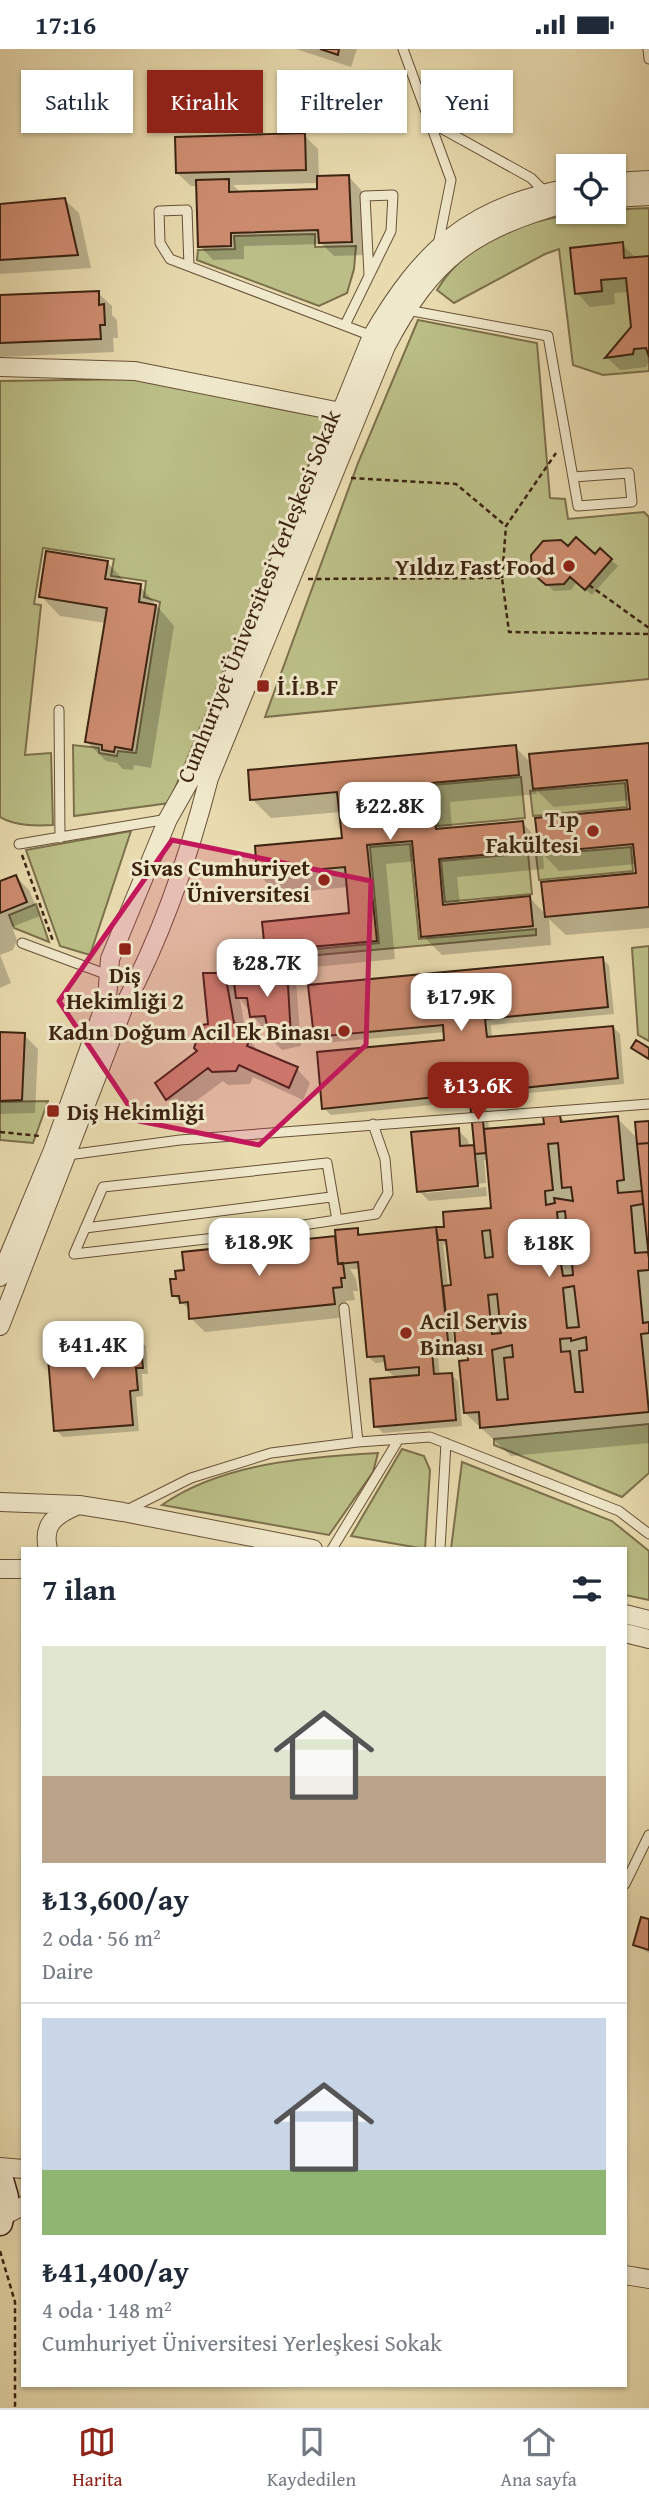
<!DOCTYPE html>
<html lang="tr">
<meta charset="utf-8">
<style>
body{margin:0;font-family:"Gentium Book Plus",serif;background:#f6f6f7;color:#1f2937;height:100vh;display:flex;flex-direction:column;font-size:26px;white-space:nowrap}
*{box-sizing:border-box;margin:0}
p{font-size:23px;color:#747a83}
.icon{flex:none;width:38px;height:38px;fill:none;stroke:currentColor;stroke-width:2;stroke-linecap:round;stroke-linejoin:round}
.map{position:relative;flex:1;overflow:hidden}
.drawer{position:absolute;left:21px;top:1498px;width:606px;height:840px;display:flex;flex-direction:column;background:#fff;border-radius:0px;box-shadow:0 2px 5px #0004}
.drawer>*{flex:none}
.guide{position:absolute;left:21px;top:21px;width:607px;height:63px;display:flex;gap:14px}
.tools{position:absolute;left:556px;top:105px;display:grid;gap:14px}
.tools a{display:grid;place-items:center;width:70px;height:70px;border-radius:0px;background:#fff;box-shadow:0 2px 5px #0004;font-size:35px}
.price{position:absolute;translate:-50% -60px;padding:0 16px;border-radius:14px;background:#fff;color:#222;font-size:23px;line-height:46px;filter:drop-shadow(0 2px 4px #0008)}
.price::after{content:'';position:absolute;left:50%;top:42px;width:21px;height:16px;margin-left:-10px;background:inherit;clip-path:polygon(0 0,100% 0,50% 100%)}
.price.current{background:#8f2418;color:#fff}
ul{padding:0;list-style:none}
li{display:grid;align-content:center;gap:14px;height:371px;padding:0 21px}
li+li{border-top:2px solid #e0e1e3}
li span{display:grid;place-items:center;height:217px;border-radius:0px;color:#555}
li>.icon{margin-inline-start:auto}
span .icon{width:126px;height:126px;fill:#fffc;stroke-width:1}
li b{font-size:30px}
h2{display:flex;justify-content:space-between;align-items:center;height:84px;padding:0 21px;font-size:30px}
.tag{padding:0 24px;border-radius:0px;background:#fff;box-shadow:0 2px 5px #0004;font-size:24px;line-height:63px}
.tag.current{background:#8f2418;color:#fff}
.status{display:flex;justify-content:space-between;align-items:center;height:49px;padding:0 35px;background:#fff;direction:ltr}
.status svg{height:19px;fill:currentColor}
.tabs{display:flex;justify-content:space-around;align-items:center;height:98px;border-top:2px solid #e0e1e3;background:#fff;font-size:19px;color:#747a83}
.tabs a{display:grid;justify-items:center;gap:4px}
.tabs .current{color:#8f2418}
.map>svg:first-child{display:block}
</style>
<div class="status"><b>17:16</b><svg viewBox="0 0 49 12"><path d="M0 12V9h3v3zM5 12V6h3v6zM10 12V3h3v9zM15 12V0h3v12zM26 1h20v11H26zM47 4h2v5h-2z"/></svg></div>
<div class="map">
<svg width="649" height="2359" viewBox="0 0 649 2359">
<rect width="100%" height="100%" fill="#e8dbaf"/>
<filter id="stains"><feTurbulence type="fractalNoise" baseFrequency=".00286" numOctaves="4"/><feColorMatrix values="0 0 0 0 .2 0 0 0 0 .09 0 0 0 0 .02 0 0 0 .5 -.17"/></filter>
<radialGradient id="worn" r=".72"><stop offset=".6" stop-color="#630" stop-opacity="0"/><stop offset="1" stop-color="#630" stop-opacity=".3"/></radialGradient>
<!-- green -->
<path fill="#bbbe87" stroke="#7c704c" stroke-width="2" d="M649 159V322L603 326 573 316 559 200 545 205 454 254 437 241C480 169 576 162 649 159Z
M315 185V198L356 197 354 220 347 244 319 257 197 211 198 201 235 200 234 187Z
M418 271 537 294 550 449 565 450 568 470 644 463 649 468V630L265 668 358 414Z
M136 330 329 366 169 754 74 767 73 696 99 699V704L117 707 118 702 136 704 160 553 144 548 146 532 111 527 114 510 43 499 34 555 41 556 25 706 51 704 53 776C35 777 16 777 0 768V332Z
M521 728 525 769 438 777 434 736Z
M625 734 627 758 533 767 530 742Z
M131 782 90 906 60 897 26 801Z
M410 795 419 890 536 880V886L264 911 263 905 379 894 370 798Z
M631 798 633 822 539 831 536 806Z
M528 804 532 845 445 853 441 812Z
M36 855 49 893 14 879 9 866Z
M649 897V992L638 986 632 899Z
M48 1052 33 1094 0 1091V1053Z
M649 1375V1424L622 1448 494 1396V1390Z
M402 1400 424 1407 430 1421 425 1500 351 1487Z
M378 1404 373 1423 329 1486 162 1456C222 1414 307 1408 378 1404Z
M462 1413 612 1472 649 1502V1551L625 1546V1500H451Z"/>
<!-- shadow -->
<path fill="#0003" fill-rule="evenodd" d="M296 0H357L351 18Z
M304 86 318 100 319 129 349 128 362 142 365 206 334 207 322 195 244 197V210L213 211 200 197 198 137H191L177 124ZM319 134V142L241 144 233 136Z
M65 151 79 164 91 219 0 225V157Z
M622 195 637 210 649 209V313L646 318 620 321 607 308 633 279 629 243 614 244 615 255 590 258 577 244Z
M98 244 112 257V266L117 271 118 289H113L114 303 0 308V248Z
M568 499 611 511 618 517 592 546 577 533 571 541 554 542 541 531Z
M108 514 127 535 140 537 174 577 151 719 134 716 133 721 123 720 117 714 106 712 87 693 106 574 60 567 41 547Z
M649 696V879L566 886 549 870 551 896 442 906 423 887 416 812 386 815 395 910 286 921 266 902 351 866 348 838 278 845 259 826 344 790 341 763 271 769 252 750 515 698 532 715ZM536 741 554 758 631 751 632 762 539 791 522 774 452 780 450 753 537 745ZM543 805 559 822 637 815 638 826 546 866 530 849 460 856 457 828 544 820Z
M16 828 29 841 40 867 12 878 17 891 13 901 0 906V834Z
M0 906 11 934 0 939Z
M602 910 609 916 614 965 491 976 492 990 613 978 620 985 624 1035 486 1048 489 1081 546 1076 560 1067 566 1074 617 1069 639 1091 649 1074V1394L511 1407 465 1364 471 1313 458 1300 456 1275 451 1270 455 1307 438 1309 440 1327 451 1326 458 1332 462 1377 383 1384 376 1377 396 1329 387 1321V1313L375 1314 368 1307 360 1220H350L356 1230 358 1242H353L355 1251 346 1252 348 1268 205 1283 191 1269 189 1260 174 1247 335 1189 338 1192 357 1181 363 1187 446 1179 493 1160 489 1111H484L486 1134 426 1140V1144L486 1138 487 1147 429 1152 419 1142 458 1081 468 1091 469 1098 476 1097 471 1049 451 1051 452 1054 331 1066 324 1059 446 993 445 983 322 994 315 987ZM443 1194 449 1200 453 1238H448Z
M286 922 296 932 301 997 282 1001 271 990 269 977 262 978 240 950 246 986 260 1005 297 1020 310 1034 303 1051 253 1028 250 1035 228 1036 223 1032 181 1063 167 1050 200 1002 224 925 237 938Z
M0 985 24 986 38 1000 35 1064 0 1065Z
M98 1285 105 1293 139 1290 146 1297 148 1325H142L143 1347 136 1348 139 1382 63 1388 56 1381 65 1296Z
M649 1872V1904L635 1895Z"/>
<!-- building -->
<path fill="#cd8c70" stroke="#3c2311" stroke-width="2" fill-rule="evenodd" d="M320 0H339L338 6Z
M305 84 306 121 176 124 175 88Z
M349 126 352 193 319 194 318 181 231 184V197L198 198 196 131 229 130V143L317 140V127Z
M65 149 78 206 0 211V155Z
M623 193 624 209 649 207V308L646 299 634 300 633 305 605 309 631 278 626 229 601 231 602 242 575 245 570 199Z
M99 242V256L104 255 105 276H100L101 290 0 294V246Z
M576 488 595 505 600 499 612 510 585 541 570 528 564 535 546 536 532 524 531 506 543 492 561 491 568 497Z
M46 502 108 512 105 530 141 535 139 553 156 556 132 701 115 698 114 703 102 701V696L85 693 107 559 39 548Z
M649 694V858L545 868 541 833 636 824 633 795 539 804 535 769 630 760 627 731 533 740 529 705Z
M516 696 519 726 432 734 436 780 523 772 526 802 439 810 443 856 530 847 533 877 421 888 412 792 367 796 377 892 265 902 262 873 349 864 345 818 257 826 255 797 342 789 337 743 250 751 248 721Z
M16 826 27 853 0 864V832Z
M603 908 608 958 485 970 487 988 613 977 618 1029 322 1060 317 1003 444 991 443 976 314 988 308 936Z
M287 920 291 987 270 991 265 967 250 968 247 949H236L233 926Z
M203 924H225L234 974 238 975 249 992 247 997 298 1018 289 1039 239 1016 236 1022 212 1023 208 1019 166 1051 155 1034 197 1002 194 999 202 976 208 975Z
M0 983 25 984 22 1051 0 1052Z
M636 991 649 999V1010L631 999Z
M480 1041 486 1104 475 1105 469 1043Z
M560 1066 561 1073 618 1067 624 1131 617 1132 618 1144 642 1142 643 1155 631 1157 635 1204 648 1203 649 1209V1221L638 1222 643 1274 649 1273V1284L641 1285 649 1363 480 1379 479 1363 464 1364 459 1312 468 1311 467 1299 456 1301 453 1267H446L443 1237 451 1236 446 1191H438L436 1178H444L443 1163 491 1159 484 1080 544 1075 543 1067ZM558 1094 562 1139 571 1138 573 1152 554 1149 555 1154 546 1156 545 1142 553 1141 548 1095ZM565 1162 569 1201H561L557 1163ZM490 1181 493 1208 485 1209 482 1182ZM572 1214 573 1226 563 1227 561 1215ZM574 1237 579 1278 567 1279 563 1239ZM497 1245 501 1284 492 1285 488 1246ZM586 1288 587 1301 579 1302 583 1343H575L570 1302 561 1303 560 1290 571 1289V1292ZM512 1296 513 1308 504 1309 508 1350 497 1351 492 1301Z
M649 1072V1094L637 1095 635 1073Z
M459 1079 460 1097 474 1096 478 1137 417 1143 411 1083Z
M649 1094V1209L637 1095Z
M436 1178 449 1301 432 1302 434 1325 452 1324 456 1371 374 1378 370 1330 419 1326V1318L386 1321 384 1307 367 1308 358 1213 338 1215 335 1181 358 1179V1186Z
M335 1187 338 1215 343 1214 345 1229H341L342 1238 333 1239 335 1255 189 1270 188 1253 180 1254 179 1247H172L170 1230H176L175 1222 184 1221 182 1203Z
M98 1283 99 1292 140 1288 143 1319H136L138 1341 130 1342 133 1376 54 1382 47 1296 63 1294 62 1286Z
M641 1868 649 1870V1901L633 1896Z"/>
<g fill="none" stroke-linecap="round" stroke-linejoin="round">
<defs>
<path id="lane" d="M403 0 451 131 438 196
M648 0 649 10
M430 73 531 129 546 144
M189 217 187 161 159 162 160 194 170 210 372 287
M407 261 548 287 578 457 632 453 629 424 573 428
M345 276 391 182 393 146 365 147 369 226
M59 661 60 789
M19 795 168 770
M22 894 108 926
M68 1106 180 1091 649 1055
M85 1179 331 1148
M74 1205 224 1188 376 1165 388 1144 385 1110 373 1075
M74 1205 103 1138 327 1114 337 1171
M344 1259 358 1393
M125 1462 191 1429 271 1404 358 1393 430 1388 619 1462 649 1485
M332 1500 399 1390
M440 1500 446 1394
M625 1835 649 1786"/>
<path id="street" d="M614 133 649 131
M614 149 649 147
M0 318 135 322 341 363
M0 1228 53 1101 107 950 110 910 168 770 194 724 372 287C422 201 469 158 569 139
M0 1277 124 957C162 886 189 807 209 729L386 297C433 208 472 181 569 153
M0 1453 79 1456 123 1463 313 1500
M48 1500C42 1476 55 1466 76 1457
M0 1520H23
M625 1565 649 1571
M625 1584 649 1590
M0 2118 23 2120
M3 2167 23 2157
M625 2226 649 2230"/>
<path id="secondary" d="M0 2127 6 2148 0 2174"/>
</defs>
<!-- lane casing -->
<use href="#lane" stroke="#675138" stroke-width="11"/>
<!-- street casing -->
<use href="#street" stroke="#675138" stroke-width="20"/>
<!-- secondary casing -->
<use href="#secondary" stroke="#3c2311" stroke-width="27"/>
<!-- path -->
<path stroke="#3c2311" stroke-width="2.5" stroke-dasharray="5 3.5" stroke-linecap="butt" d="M351 429 456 435 506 477
M502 529 506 477 556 404
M308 530 502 529 509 583 649 585
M589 536 649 579
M22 806 53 892
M0 1083 40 1087
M0 2202 15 2253V2359"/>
<!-- lane -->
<use href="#lane" stroke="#f0e8cb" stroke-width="9"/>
<!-- street -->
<use href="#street" stroke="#f0e8cb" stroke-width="18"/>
<!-- secondary -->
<use href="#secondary" stroke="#f0e8cb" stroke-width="24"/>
</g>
<!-- marked area -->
<path fill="#c2185b" fill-opacity="0.2" stroke="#c2185b" stroke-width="5" stroke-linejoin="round" d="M172 791 371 832 366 996 259 1096 139 1072 59 952Z"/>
<!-- markers -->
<g fill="#8f2418" stroke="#f0e8cb" stroke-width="2.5">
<circle cx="569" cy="517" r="7"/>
<rect x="256" y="630" width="14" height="14" rx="3.5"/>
<circle cx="593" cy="782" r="7"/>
<circle cx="324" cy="831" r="7"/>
<rect x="118" y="893" width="14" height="14" rx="3.5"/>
<circle cx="344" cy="982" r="7"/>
<rect x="46" y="1055" width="14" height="14" rx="3.5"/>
<circle cx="406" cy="1284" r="7"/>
</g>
<g text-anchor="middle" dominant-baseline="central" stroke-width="6" stroke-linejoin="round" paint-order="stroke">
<!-- poi labels -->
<g font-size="23" font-weight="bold" fill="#3c2311" stroke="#f0e8cb" text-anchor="end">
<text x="555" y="517">Yıldız Fast Food</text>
<text x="277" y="637" text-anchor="start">İ.İ.B.F</text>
<text x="579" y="769">Tıp<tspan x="579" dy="26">Fakültesi</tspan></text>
<text x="310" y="818">Sivas Cumhuriyet<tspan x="310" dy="26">Üniversitesi</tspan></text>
<text x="125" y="925" text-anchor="middle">Diş<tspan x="125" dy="26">Hekimliği 2</tspan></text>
<text x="330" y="982">Kadın Doğum Acil Ek Binası</text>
<text x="67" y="1062" text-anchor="start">Diş Hekimliği</text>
<text x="420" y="1271" text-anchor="start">Acil Servis<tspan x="420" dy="26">Binası</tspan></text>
</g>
<!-- street labels -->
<g font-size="23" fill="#3c2311" stroke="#f0e8cb">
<text transform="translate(258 547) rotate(-68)">Cumhuriyet Üniversitesi Yerleşkesi Sokak</text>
</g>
</g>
<rect width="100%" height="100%" filter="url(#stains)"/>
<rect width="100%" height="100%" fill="url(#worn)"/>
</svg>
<div class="tools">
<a><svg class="icon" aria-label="locate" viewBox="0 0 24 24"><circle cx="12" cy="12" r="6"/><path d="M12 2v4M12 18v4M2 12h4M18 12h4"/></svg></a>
</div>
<b class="price" style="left:390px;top:793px">₺22.8K</b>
<b class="price" style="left:267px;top:950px">₺28.7K</b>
<b class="price" style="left:461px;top:984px">₺17.9K</b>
<b class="price current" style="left:478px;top:1073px">₺13.6K</b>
<b class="price" style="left:259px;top:1229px">₺18.9K</b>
<b class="price" style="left:549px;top:1230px">₺18K</b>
<b class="price" style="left:93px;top:1332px">₺41.4K</b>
<div class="guide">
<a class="tag">Satılık</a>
<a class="tag current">Kiralık</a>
<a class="tag">Filtreler</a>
<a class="tag">Yeni</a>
</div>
<section class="drawer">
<h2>7 ilan<svg class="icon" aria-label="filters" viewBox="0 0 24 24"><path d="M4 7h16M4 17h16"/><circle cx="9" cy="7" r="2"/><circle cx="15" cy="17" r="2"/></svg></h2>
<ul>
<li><span style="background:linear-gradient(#dfe7d0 60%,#b9a48a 0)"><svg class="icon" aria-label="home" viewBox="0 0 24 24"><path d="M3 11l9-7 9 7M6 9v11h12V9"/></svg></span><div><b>₺13,600/ay</b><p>2 oda · 56 m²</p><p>Daire</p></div></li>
<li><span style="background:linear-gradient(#c9d6e8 70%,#8fb573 0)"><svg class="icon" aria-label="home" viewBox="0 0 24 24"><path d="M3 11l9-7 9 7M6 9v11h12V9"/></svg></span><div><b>₺41,400/ay</b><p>4 oda · 148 m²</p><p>Cumhuriyet Üniversitesi Yerleşkesi Sokak</p></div></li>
</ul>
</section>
</div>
<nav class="tabs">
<a class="current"><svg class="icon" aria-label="map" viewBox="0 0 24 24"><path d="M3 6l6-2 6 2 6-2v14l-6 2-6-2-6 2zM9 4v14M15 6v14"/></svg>Harita</a>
<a><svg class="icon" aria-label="saved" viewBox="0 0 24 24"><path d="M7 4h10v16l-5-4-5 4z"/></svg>Kaydedilen</a>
<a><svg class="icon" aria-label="home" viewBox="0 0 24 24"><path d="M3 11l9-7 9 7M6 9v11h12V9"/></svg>Ana sayfa</a>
</nav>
